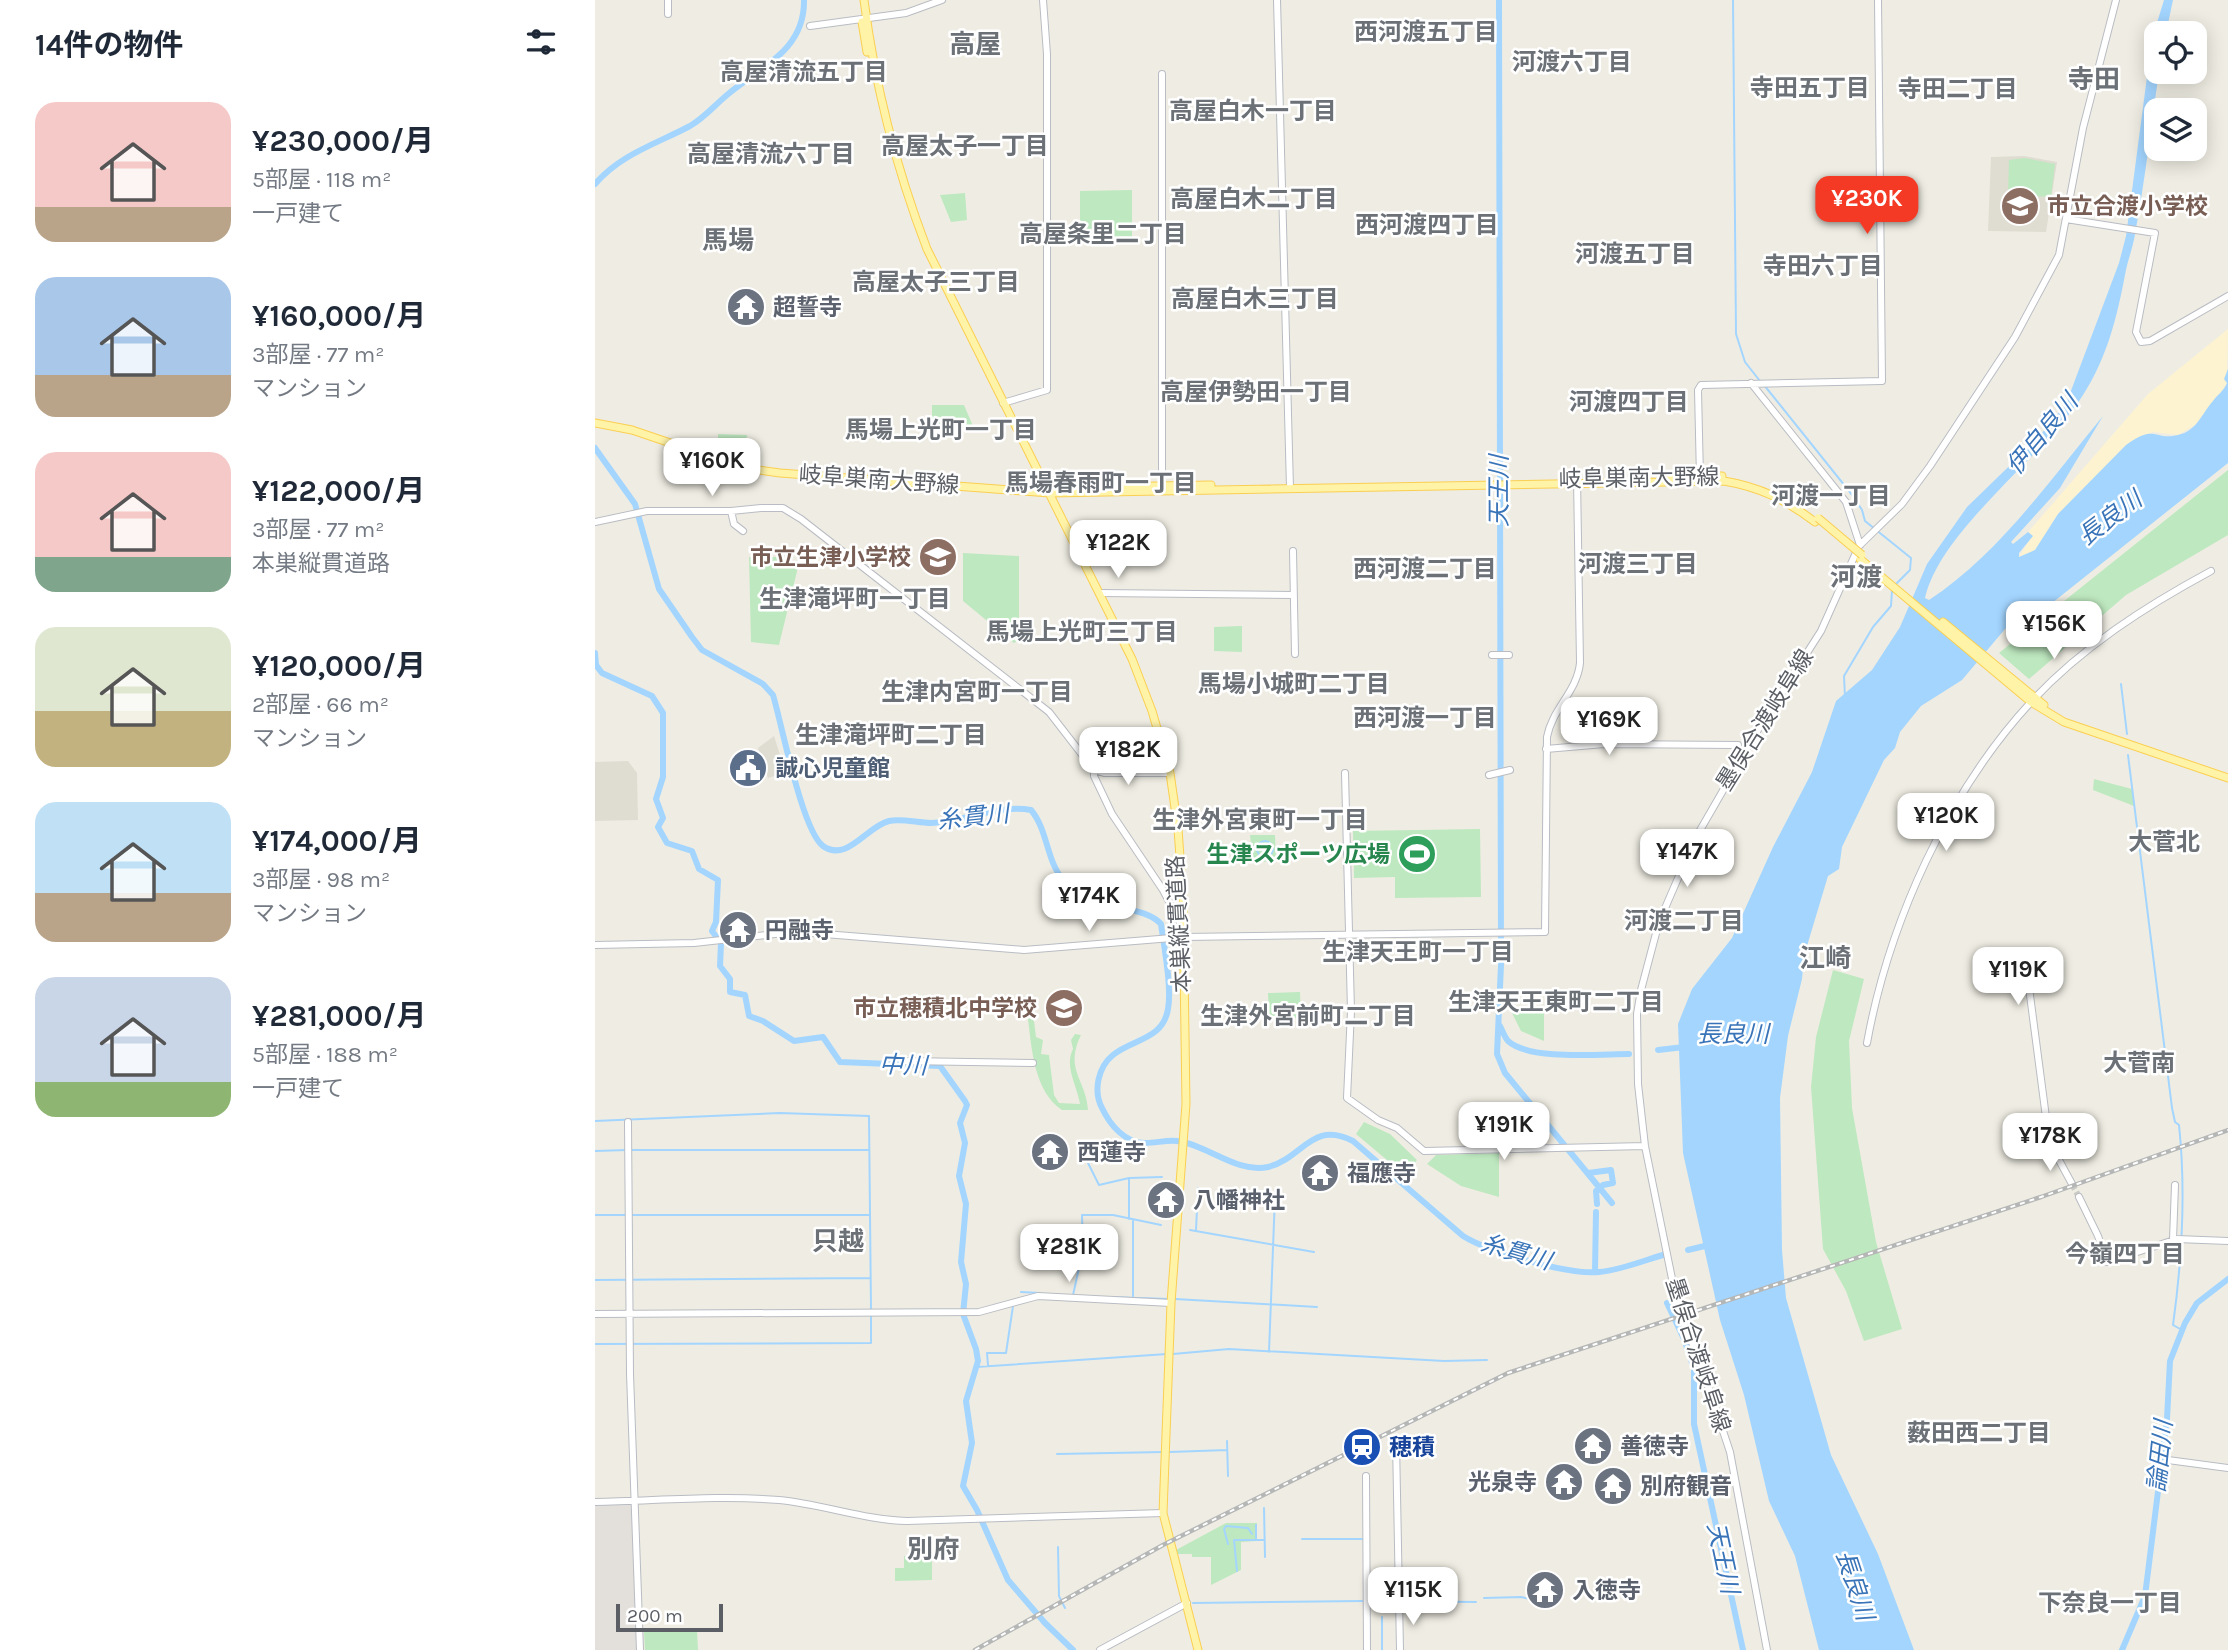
<!DOCTYPE html>
<html lang="ja">
<meta charset="utf-8">
<style>
body{margin:0;font-family:Karla,"Noto Sans JP",sans-serif;background:#f2f2f3;color:#1f2937;height:100vh;display:flex;flex-direction:column;font-size:26px;white-space:nowrap}
*{box-sizing:border-box;margin:0}
p{font-size:23px;color:#747a83}
.icon{flex:none;width:38px;height:38px;fill:none;stroke:currentColor;stroke-width:2;stroke-linecap:round;stroke-linejoin:round}
.map{position:relative;flex:1;overflow:hidden}
.drawer{display:flex;flex-direction:column;background:#fff;width:595px}
.drawer>*{flex:none}
.buttons{position:absolute;left:1549px;top:21px;display:grid;gap:14px}
.buttons a{display:grid;place-items:center;width:63px;height:63px;border-radius:14px;background:#fff;box-shadow:0 4px 18px #0003;font-size:35px}
.scale{position:absolute;left:21px;bottom:18px;width:107px;box-sizing:border-box;padding-left:7px;border:4px solid #5b5f65;border-top:0;font-size:19px;line-height:24px;white-space:nowrap;color:#5b5f65;-webkit-text-stroke:5px #fff;paint-order:stroke}
.price{position:absolute;translate:-50% -60px;padding:0 16px;border-radius:14px;background:#fff;color:#222;font-size:23px;line-height:46px;filter:drop-shadow(0 2px 4px #0008)}
.price::after{content:'';position:absolute;left:50%;top:42px;width:21px;height:16px;margin-left:-10px;background:inherit;clip-path:polygon(0 0,100% 0,50% 100%)}
.price.selected{background:#f43a25;color:#fff}
ul{padding:0;list-style:none}
li{display:flex;align-items:center;gap:21px;height:175px;padding:0 35px}
li span{display:grid;place-items:center;flex:none;width:196px;height:140px;border-radius:21px;color:#555}
li>.icon{margin-inline-start:auto}
span .icon{width:84px;height:84px;fill:#fffc;stroke-width:1}
li b{font-size:30px}
h2{display:flex;justify-content:space-between;align-items:center;height:84px;padding:0 35px;font-size:30px}
main{display:flex;flex:1;min-height:0}
.map>svg:first-child{display:block}
</style>
<main>
<section class="drawer">
<h2>14件の物件<svg class="icon" aria-label="filters" viewBox="0 0 24 24"><path d="M4 7h16M4 17h16"/><circle cx="9" cy="7" r="2"/><circle cx="15" cy="17" r="2"/></svg></h2>
<ul>
<li><span style="background:linear-gradient(#f6c9c9 75%,#b9a48a 0)"><svg class="icon" aria-label="home" viewBox="0 0 24 24"><path d="M3 11l9-7 9 7M6 9v11h12V9"/></svg></span><div><b>¥230,000/月</b><p>5部屋 · 118 m²</p><p>一戸建て</p></div></li>
<li><span style="background:linear-gradient(#a9c7e8 70%,#b9a48a 0)"><svg class="icon" aria-label="home" viewBox="0 0 24 24"><path d="M3 11l9-7 9 7M6 9v11h12V9"/></svg></span><div><b>¥160,000/月</b><p>3部屋 · 77 m²</p><p>マンション</p></div></li>
<li><span style="background:linear-gradient(#f6c9c9 75%,#7fa58c 0)"><svg class="icon" aria-label="home" viewBox="0 0 24 24"><path d="M3 11l9-7 9 7M6 9v11h12V9"/></svg></span><div><b>¥122,000/月</b><p>3部屋 · 77 m²</p><p>本巣縦貫道路</p></div></li>
<li><span style="background:linear-gradient(#dfe7d0 60%,#c2b280 0)"><svg class="icon" aria-label="home" viewBox="0 0 24 24"><path d="M3 11l9-7 9 7M6 9v11h12V9"/></svg></span><div><b>¥120,000/月</b><p>2部屋 · 66 m²</p><p>マンション</p></div></li>
<li><span style="background:linear-gradient(#bfe0f5 65%,#b9a48a 0)"><svg class="icon" aria-label="home" viewBox="0 0 24 24"><path d="M3 11l9-7 9 7M6 9v11h12V9"/></svg></span><div><b>¥174,000/月</b><p>3部屋 · 98 m²</p><p>マンション</p></div></li>
<li><span style="background:linear-gradient(#c9d6e8 75%,#8fb573 0)"><svg class="icon" aria-label="home" viewBox="0 0 24 24"><path d="M3 11l9-7 9 7M6 9v11h12V9"/></svg></span><div><b>¥281,000/月</b><p>5部屋 · 188 m²</p><p>一戸建て</p></div></li>
</ul>
</section>
<div class="map">
<svg width="1633" height="1650" viewBox="0 0 1633 1650">
<rect width="100%" height="100%" fill="#efede3"/>
<!-- industrial -->
<path fill="#e3e0db" d="M37 1503 42 1650H0V1505Z"/>
<!-- education -->
<path fill="#dfdcd2" d="M1429 156 1462 162 1451 232 1393 231 1396 157Z
M179 736 185 755 186 774 173 778 163 748Z
M33 761 42 773 43 820 0 821V762Z"/>
<!-- green -->
<path fill="#bee8bf" d="M1430 158 1460 164 1456 197 1413 194 1414 160Z
M537 190V244H485V191Z
M370 193 372 220 356 222 345 195Z
M337 405H369L378 426H337Z
M123 434 152 435 149 460 141 461 123 455Z
M1633 470V535L1531 595 1434 679 1404 653Z
M368 553 424 556V640L419 643 368 601Z
M154 557H181L204 563 184 645 156 642Z
M647 626V652L619 651V627Z
M1499 779 1537 789 1539 806 1498 790Z
M885 829 886 897 800 898V877L759 878 758 831Z
M655 835H680L681 861 658 862Z
M1238 970 1269 979 1254 1041 1257 1108 1281 1242 1307 1329 1269 1341 1251 1291 1228 1249 1216 1087 1221 1037Z
M705 992 706 1018H674L673 993Z
M916 1011H949V1041L926 1031Z
M435 1018 439 1021 441 1037 448 1040 446 1054 454 1055 459 1095 464 1103 485 1104C482 1085 469 1067 478 1049L476 1040 480 1034 486 1035C469 1070 491 1079 493 1110H467C439 1091 437 1050 433 1019Z
M769 1122 795 1134 822 1160 811 1176 761 1134Z
M904 1153V1197L866 1186 832 1164 841 1155Z
M631 1523H662V1541L646 1542V1570L616 1585V1557H597V1554H582L581 1550Z
M337 1555V1580L300 1581V1568H309V1556Z
M102 1630 103 1650H50L49 1632Z"/>
<!-- sand -->
<path fill="#fdf3d1" d="M1633 329 1632 383 1605 422 1583 435 1558 432 1531 445 1464 514 1440 550 1424 557 1437 536 1433 532 1553 394Z"/>
<!-- water -->
<path fill="#a3d5ff" d="M1569 0H1578L1571 33H1561V72H1564C1556 126 1550 181 1540 234 1538 248 1532 262 1530 275 1522 317 1512 358 1488 395 1448 458 1346 529 1330 598L1334 600C1404 554 1454 481 1508 416L1465 488 1416 542 1418 544 1433 532 1438 536 1424 553V557L1440 550 1463 514 1531 445C1561 423 1559 441 1583 435 1602 431 1607 413 1618 401 1623 394 1629 391 1632 383L1629 379 1633 369V463L1457 603 1410 629 1367 680 1326 706 1305 732 1300 748 1289 760 1247 847 1244 869 1233 876 1209 956 1207 979 1193 1036 1185 1098 1187 1250 1191 1298 1236 1455 1283 1554 1319 1650H1224L1200 1556 1174 1501 1149 1395 1125 1320 1088 1153 1083 1024 1097 989 1137 938 1178 847 1217 772 1241 701 1277 670 1305 627 1332 564 1372 507 1441 440 1471 404 1524 263 1531 236 1557 39Z"/>
<g fill="none" stroke-linecap="round" stroke-linejoin="round">
<!-- stream -->
<path stroke="#a3d5ff" stroke-width="2" d="M1138 0 1141 334 1150 362 1165 381
M1169 385 1258 496 1267 510 1270 521 1316 558 1315 570 1300 585
M1526 684 1532 734
M1250 697 1249 676 1278 627 1296 606 1297 590
M1533 755 1577 1108 1580 1122 1584 1125C1591 1191 1587 1260 1578 1325L1587 1330
M662 849a8 8 0 1 1 16 0a8 8 0 1 1-16 0Z
M0 1121 185 1113 274 1116 276 1310
M37 1150H273
M0 1151 32 1150
M489 1155 504 1185 534 1178 567 1177
M534 1179V1219
M0 1215H30
M36 1215H275
M538 1221V1296
M595 1230 719 1252
M601 1230 603 1188
M0 1280 275 1278
M426 1292 445 1293
M478 1295 488 1250 487 1215H518L566 1225
M513 1297 574 1299
M580 1299 722 1307
M0 1344 276 1343V1315
M674 1352 680 1196
M578 1354 634 1349 849 1361 892 1360
M393 1365 392 1353H411L418 1306
M381 1367 572 1354
M632 1441 633 1476
M575 1452 632 1450
M462 1454 569 1452
M669 1508 670 1557
M661 1538V1525
M707 1539H767
M633 1544 629 1529 631 1526 653 1528 657 1534
M463 1547 464 1596 470 1608
M642 1571 639 1540H669
M889 1598 926 1597 944 1601
M774 1601 881 1602
M598 1603 768 1601
M787 1617V1650"/>
<!-- river -->
<path stroke="#a3d5ff" stroke-width="6" d="M904 0 906 965 902 1054 910 1073 1017 1203
M0 184C26 154 61 144 95 126 109 118 120 105 132 95 165 67 210 51 209 0
M0 448 40 504 64 589 97 637 107 650 168 684 178 695C187 725 207 830 228 846 252 863 272 826 294 821 306 818 323 823 336 823 369 822 403 804 436 810 453 830 451 860 468 880 496 912 547 903 566 924 569 946 577 988 573 1009 568 1040 537 1039 518 1055 503 1067 498 1091 507 1108 515 1125 530 1143 550 1143 561 1143 571 1140 582 1141 611 1144 642 1174 673 1167 708 1158 717 1120 758 1141L868 1236C894 1252 973 1275 1004 1272 1026 1270 1047 1261 1068 1255
M0 653 1 665 7 673 57 696 68 713V777L61 799 68 818 63 827 72 843 97 851 104 869 123 880 121 922 117 931 126 943 125 966 135 979V992L150 995 154 1016 168 1021 199 1041 228 1037 245 1062 345 1066 370 1101 372 1105 365 1123 370 1143 364 1176 371 1204 366 1262 371 1284 368 1314 381 1349 383 1361 371 1401 377 1443 368 1486 382 1510 413 1580 450 1623 478 1650
M905 1026C907 1030 910 1038 913 1041 935 1061 1006 1054 1034 1054
M1063 1050 1089 1047
M993 1173 1016 1170 1018 1183 1008 1185 1001 1191 1002 1204
M1093 1250 1118 1244
M1000 1272 1001 1212
M1072 1303 1089 1339 1099 1368V1424L1148 1650
M1527 1650 1550 1596 1572 1419 1575 1361 1590 1323 1602 1303 1633 1279"/>
<!-- secondary-tunnel -->
<path stroke="#cacac4" stroke-width="6" stroke-dasharray="6 3" stroke-linecap="butt" d="M1477 1184 1484 1197"/>
<defs>
<path id="secondary" d="M73 0V14
M682 0 695 488
M215 26 311 13 347 0
M567 74V489
M1471 219 1560 233 1541 332 1546 342 1555 341 1633 296
M1156 383 1251 502 1265 545
M408 403 452 390V54L448 0
M1105 478 1103 390 1106 385 1287 381 1283 0
M136 511 139 524 148 531
M0 522 52 511H136L166 508H188L206 519 454 712 499 770V776L517 814 568 890 585 922
M698 551 700 654
M504 593 698 595
M897 655H914
M951 749 1009 744 1143 745
M499 770 509 773H575
M750 773 756 1011 752 1098 783 1120 802 1128 829 1151 1050 1146
M894 775 915 770
M0 945 99 943 189 933H217L429 950 589 937 950 932 952 737C957 709 982 692 985 663L982 478
M1430 957 1452 1125 1458 1149 1477 1184
M1272 1043C1294 922 1353 792 1436 702 1487 647 1551 606 1616 571
M310 1061 438 1063
M33 1122 35 1374 45 1650
M1484 1197 1503 1236 1512 1262 1582 1239 1633 1241
M1578 1240 1580 1185
M0 1314 384 1312 443 1296 576 1303
M801 1442 805 1650
M1573 1460 1633 1468
M771 1476 772 1650
M0 1502C61 1501 123 1495 184 1500 227 1504 269 1520 312 1521L568 1513
M505 1650 592 1603
M1172 1650 1135 1452 1103 1356 1084 1313 1050 1146 1043 1084 1042 1014 1046 990 1064 922 1100 839 1164 728 1226 631 1264 546 1307 504 1335 466 1420 337 1464 255 1488 128 1521 0"/>
<path id="primary" d="M269 0C280 87 301 168 332 249L537 659 557 711 575 773 583 829 588 899 591 1104 576 1303 568 1513 603 1650
M267 22 272 52
M0 423 37 430 149 468 185 473 455 493 1129 481C1165 487 1191 500 1220 522
M1076 476H1127
M453 488 616 485
M1265 559 1436 702 1469 722 1633 778
M1348 622 1449 705"/>
</defs>
<!-- secondary casing -->
<use href="#secondary" stroke="#b9bcc3" stroke-width="8"/>
<!-- primary casing -->
<use href="#primary" stroke="#facf51" stroke-width="9"/>
<!-- secondary -->
<use href="#secondary" stroke="#fff" stroke-width="6"/>
<!-- primary -->
<use href="#primary" stroke="#fff3a8" stroke-width="7"/>
<defs>
<path id="rail" d="M380 1650 568 1545 913 1373 1446 1197 1633 1130"/>
</defs>
<!-- rail casing -->
<use href="#rail" stroke="#b5b6b6" stroke-width="4.5"/>
<!-- rail -->
<use href="#rail" stroke="#fff" stroke-width="2" stroke-dasharray="5" stroke-linecap="butt"/>
<defs>
<path id="primary-bridge" d="M1223 518 1267 555"/>
</defs>
<!-- primary-bridge casing -->
<use href="#primary-bridge" stroke="#facf51" stroke-width="9" stroke-linecap="butt"/>
<!-- primary-bridge -->
<use href="#primary-bridge" stroke="#fff3a8" stroke-width="7"/>
</g>
<!-- icons -->
<defs>
<symbol id="school-disc" viewBox="-11 -11 22 22"><circle r="9.5" fill="#8d6e63" stroke="#fff"/><path d="M0-5L7-2L0 1L-7-2ZM-4 1L0 2.5L4 1V4Q0 6-4 4Z" fill="#fff"/></symbol>
<symbol id="temple-disc" viewBox="-11 -11 22 22"><circle r="9.5" fill="#6b7280" stroke="#fff"/><path d="M0-6L5-2H3V0L6.5 2.5H4V6H1.5V3h-3V6H-4V2.5H-6.5L-3 0V-2H-5Z" fill="#fff"/></symbol>
<symbol id="civic-disc" viewBox="-11 -11 22 22"><circle r="9.5" fill="#5c6f8a" stroke="#fff"/><path d="M-.6-6.5H3V-4.5H.6V-3L4-1V1h2V6H-6V1h2V-1L-.6-3ZM-1.2 2.5V6h2.4V2.5Z" fill="#fff"/></symbol>
<symbol id="stadium-disc" viewBox="-11 -11 22 22"><circle r="9.5" fill="#2e9e5b" stroke="#fff"/><path d="M0-5a6.5 5 0 1 0 0 10a6.5 5 0 1 0 0-10ZM-3.5-1.8h7v3.6h-7Z" fill="#fff"/></symbol>
<symbol id="station-disc" viewBox="-11 -11 22 22"><circle r="9.5" fill="#1a4fb4" stroke="#fff"/><path d="M-3-6H3Q5-6 5-4V2Q5 4 3 4L4.5 6H3L1.5 4h-3L-3 6H-4.5L-3 4Q-5 4-5 2V-4Q-5-6-3-6ZM-3.5-4v3h7v-3ZM-3.5 1v1.5H-2V1ZM2 1v1.5H3.5V1Z" fill="#fff"/></symbol>
</defs>
<g fill-rule="evenodd">
<use href="#school-disc" x="1403" y="184" width="44" height="44"/>
<use href="#temple-disc" x="129" y="285" width="44" height="44"/>
<use href="#school-disc" x="321" y="535" width="44" height="44"/>
<use href="#civic-disc" x="131" y="746" width="44" height="44"/>
<use href="#stadium-disc" x="800" y="832" width="44" height="44"/>
<use href="#temple-disc" x="121" y="908" width="44" height="44"/>
<use href="#school-disc" x="447" y="986" width="44" height="44"/>
<use href="#temple-disc" x="433" y="1130" width="44" height="44"/>
<use href="#temple-disc" x="703" y="1151" width="44" height="44"/>
<use href="#temple-disc" x="549" y="1178" width="44" height="44"/>
<use href="#temple-disc" x="976" y="1424" width="44" height="44"/>
<use href="#station-disc" x="745" y="1425" width="44" height="44"/>
<use href="#temple-disc" x="947" y="1460" width="44" height="44"/>
<use href="#temple-disc" x="996" y="1464" width="44" height="44"/>
<use href="#temple-disc" x="928" y="1568" width="44" height="44"/>
</g>
<g text-anchor="middle" dominant-baseline="central" stroke-width="5" stroke-linejoin="round" paint-order="stroke">
<!-- education labels -->
<g font-size="23" font-weight="bold" fill="#785e54" stroke="#fff" text-anchor="end">
<text x="1452" y="206" text-anchor="start">市立合渡小学校</text>
<text x="316" y="557">市立生津小学校</text>
<text x="442" y="1008">市立穂積北中学校</text>
</g>
<!-- worship labels -->
<g font-size="23" font-weight="bold" fill="#5b616d" stroke="#fff" text-anchor="start">
<text x="178" y="307">超誓寺</text>
<text x="170" y="930">円融寺</text>
<text x="482" y="1152">西蓮寺</text>
<text x="752" y="1173">福應寺</text>
<text x="598" y="1200">八幡神社</text>
<text x="1025" y="1446">善徳寺</text>
<text x="942" y="1482" text-anchor="end">光泉寺</text>
<text x="1045" y="1486">別府観音</text>
<text x="977" y="1590">入徳寺</text>
</g>
<!-- street labels -->
<g font-size="23" fill="#5b5f65" stroke="#fff">
<text transform="translate(1044 478) rotate(-1)">岐阜巣南大野線</text>
<text transform="translate(284 480) rotate(4)">岐阜巣南大野線</text>
<text transform="translate(1170 720) rotate(-58)">墨俣合渡岐阜線</text>
<text transform="translate(584 924) rotate(-93)">本巣縦貫道路</text>
<text transform="translate(1103 1355) rotate(72)">墨俣合渡岐阜線</text>
</g>
<!-- service labels -->
<g font-size="23" font-weight="bold" fill="#4e5e75" stroke="#fff" text-anchor="start">
<text x="180" y="768">誠心児童館</text>
</g>
<!-- leisure labels -->
<g font-size="23" font-weight="bold" fill="#27864d" stroke="#fff" text-anchor="end">
<text x="795" y="854">生津スポーツ広場</text>
</g>
<!-- transit labels -->
<g font-size="23" font-weight="bold" fill="#164399" stroke="#fff" text-anchor="start">
<text x="794" y="1447">穂積</text>
</g>
<!-- neighbourhood labels -->
<g font-size="24" font-weight="bold" fill="#6c7177" stroke="#fff">
<text x="831" y="32">西河渡五丁目</text>
<text x="977" y="62">河渡六丁目</text>
<text x="209" y="72">高屋清流五丁目</text>
<text x="1215" y="88">寺田五丁目</text>
<text x="1363" y="89">寺田二丁目</text>
<text x="658" y="111">高屋白木一丁目</text>
<text x="370" y="146">高屋太子一丁目</text>
<text x="176" y="154">高屋清流六丁目</text>
<text x="659" y="199">高屋白木二丁目</text>
<text x="832" y="225">西河渡四丁目</text>
<text x="508" y="234">高屋条里二丁目</text>
<text x="1040" y="254">河渡五丁目</text>
<text x="1228" y="266">寺田六丁目</text>
<text x="341" y="282">高屋太子三丁目</text>
<text x="660" y="299">高屋白木三丁目</text>
<text x="661" y="392">高屋伊勢田一丁目</text>
<text x="1034" y="402">河渡四丁目</text>
<text x="346" y="430">馬場上光町一丁目</text>
<text x="506" y="483">馬場春雨町一丁目</text>
<text x="1236" y="496">河渡一丁目</text>
<text x="1043" y="564">河渡三丁目</text>
<text x="830" y="569">西河渡二丁目</text>
<text x="260" y="599">生津滝坪町一丁目</text>
<text x="487" y="632">馬場上光町三丁目</text>
<text x="699" y="684">馬場小城町二丁目</text>
<text x="382" y="692">生津内宮町一丁目</text>
<text x="830" y="718">西河渡一丁目</text>
<text x="296" y="735">生津滝坪町二丁目</text>
<text x="665" y="820">生津外宮東町一丁目</text>
<text x="1569" y="842">大菅北</text>
<text x="1089" y="921">河渡二丁目</text>
<text x="823" y="952">生津天王町一丁目</text>
<text x="961" y="1002">生津天王東町二丁目</text>
<text x="713" y="1016">生津外宮前町二丁目</text>
<text x="1544" y="1063">大菅南</text>
<text x="1530" y="1254">今嶺四丁目</text>
<text x="1384" y="1433">薮田西二丁目</text>
<text x="1515" y="1603">下奈良一丁目</text>
</g>
<!-- water labels -->
<g font-size="24" font-style="italic" fill="#3a74b8" stroke="#fff">
<text transform="translate(1447 434) rotate(-50)">伊自良川</text>
<text transform="translate(904 491) rotate(-90)">天王川</text>
<text transform="translate(1515 518) rotate(-37)">長良川</text>
<text transform="translate(378 817) rotate(-6)">糸貫川</text>
<text x="1138" y="1034">長良川</text>
<text transform="translate(308 1065) rotate(2)">中川</text>
<text transform="translate(921 1252) rotate(16)">糸貫川</text>
<text transform="translate(1565 1456) rotate(-84)">論田川</text>
<text transform="translate(1128 1558) rotate(78)">天王川</text>
<text transform="translate(1260 1585) rotate(72)">長良川</text>
</g>
<!-- quarter labels -->
<g font-size="26" font-weight="bold" fill="#6c7177" stroke="#fff">
<text x="380" y="44">高屋</text>
<text x="1499" y="79">寺田</text>
<text x="133" y="240">馬場</text>
<text x="1261" y="577">河渡</text>
<text x="1230" y="958">江崎</text>
<text x="243" y="1241">只越</text>
<text x="338" y="1549">別府</text>
</g>
</g>
</svg>
<div class="buttons">
<a><svg class="icon" aria-label="locate" viewBox="0 0 24 24"><circle cx="12" cy="12" r="6"/><path d="M12 2v4M12 18v4M2 12h4M18 12h4"/></svg></a>
<a><svg class="icon" aria-label="layers" viewBox="0 0 24 24"><path d="M12 4l9 5-9 5-9-5zM3 14l9 5 9-5"/></svg></a>
</div>
<div class="scale">200 m</div>
<b class="price selected" style="left:1272px;top:236px">¥230K</b>
<b class="price" style="left:117px;top:498px">¥160K</b>
<b class="price" style="left:523px;top:580px">¥122K</b>
<b class="price" style="left:1459px;top:661px">¥156K</b>
<b class="price" style="left:1014px;top:757px">¥169K</b>
<b class="price" style="left:533px;top:787px">¥182K</b>
<b class="price" style="left:1351px;top:853px">¥120K</b>
<b class="price" style="left:1092px;top:889px">¥147K</b>
<b class="price" style="left:494px;top:933px">¥174K</b>
<b class="price" style="left:1423px;top:1007px">¥119K</b>
<b class="price" style="left:909px;top:1162px">¥191K</b>
<b class="price" style="left:1455px;top:1173px">¥178K</b>
<b class="price" style="left:474px;top:1284px">¥281K</b>
<b class="price" style="left:818px;top:1627px">¥115K</b>
</div>
</main>
